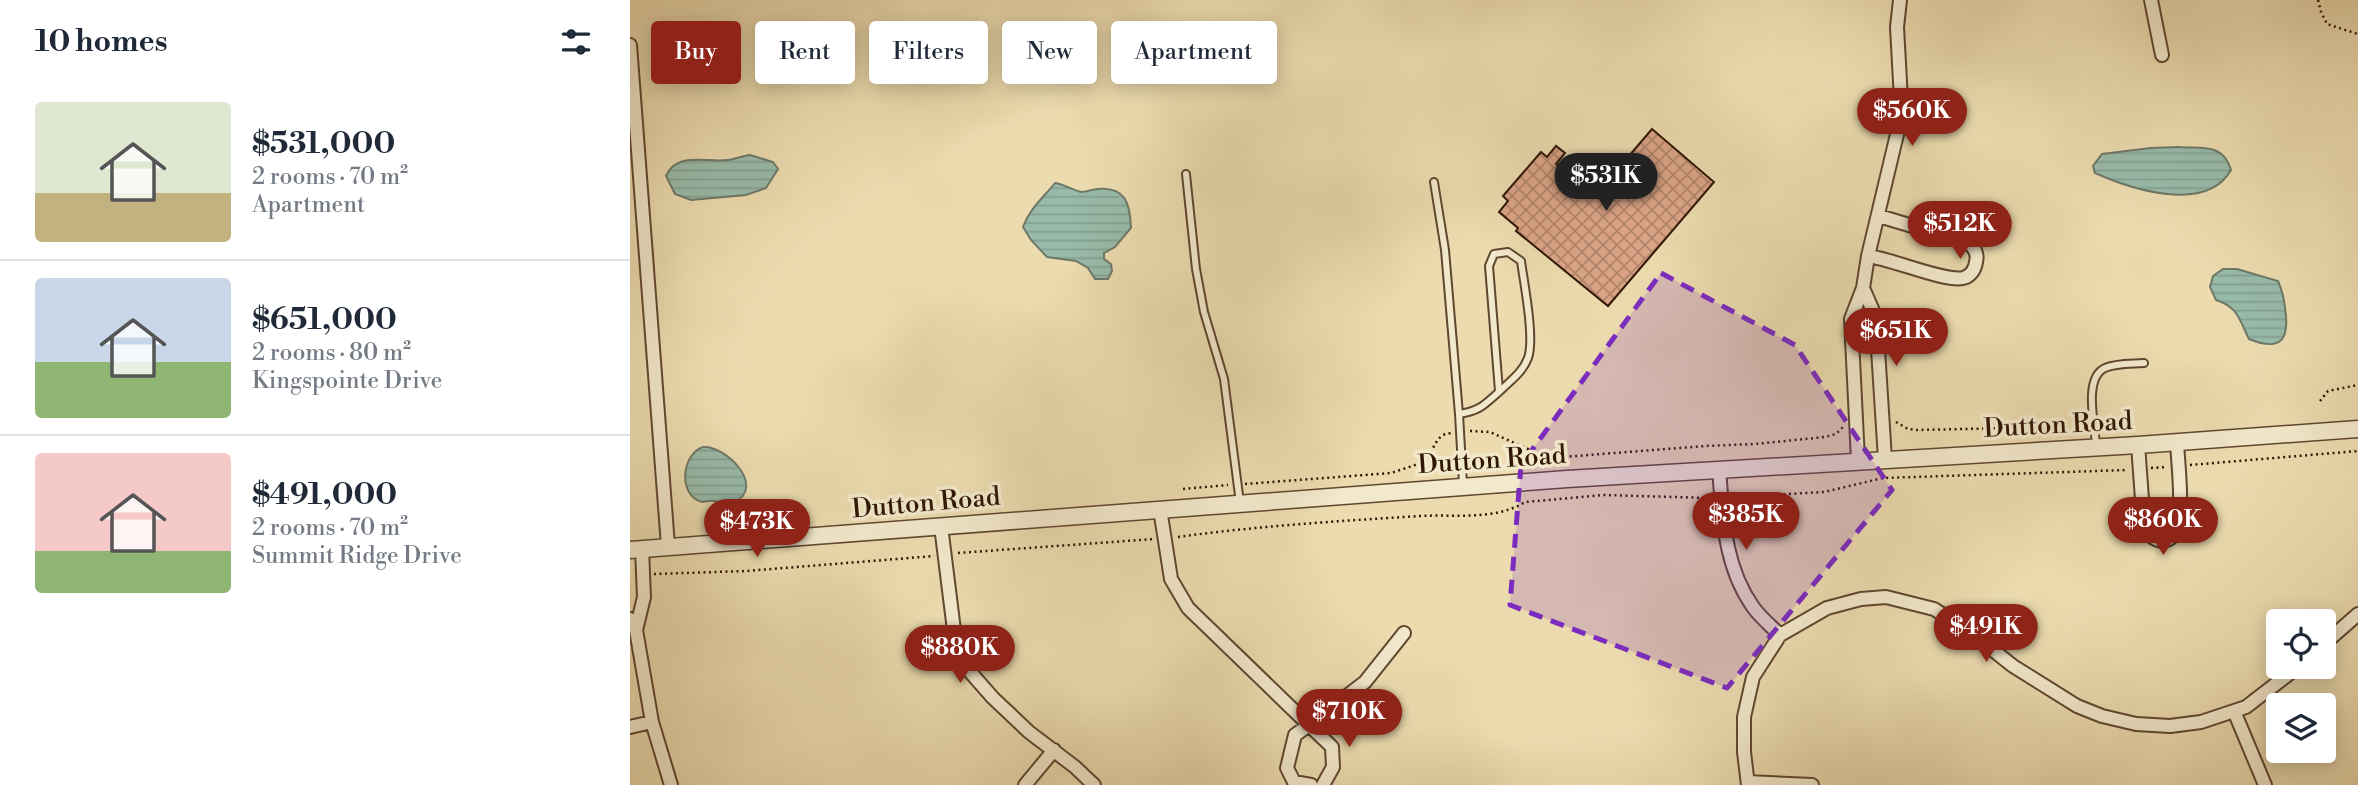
<!DOCTYPE html>
<meta charset="utf-8">
<style>
body{margin:0;font-family:"Libre Bodoni",serif;background:#f2f2f3;color:#1f2937;height:100vh;display:flex;flex-direction:column;font-size:26px;white-space:nowrap}
*{box-sizing:border-box;margin:0}
p{font-size:23px;color:#747a83}
.icon{flex:none;width:38px;height:38px;fill:none;stroke:currentColor;stroke-width:2;stroke-linecap:round;stroke-linejoin:round}
.map{position:relative;flex:1;overflow:hidden}
.panel{display:flex;flex-direction:column;background:#fff;width:630px}
.panel>*{flex:none}
.hud{position:absolute;left:21px;top:21px;width:665px;height:63px;display:flex;gap:14px}
.fabs{position:absolute;left:1636px;top:609px;display:grid;gap:14px}
.fabs a{display:grid;place-items:center;width:70px;height:70px;border-radius:7px;background:#fff;box-shadow:0 4px 18px #0003;font-size:35px}
.price{position:absolute;translate:-50% -60px;padding:0 16px;border-radius:24px;background:#8f2418;color:#fff;font-size:23px;line-height:46px;filter:drop-shadow(0 2px 4px #0008)}
.price::after{content:'';position:absolute;left:50%;top:42px;width:21px;height:16px;margin-left:-10px;background:inherit;clip-path:polygon(0 0,100% 0,50% 100%)}
.price.on{background:#222;color:#fff}
ul{padding:0;list-style:none}
li{display:flex;align-items:center;gap:21px;height:175px;padding:0 35px}
li+li{border-top:2px solid #e0e1e3}
li span{display:grid;place-items:center;flex:none;width:196px;height:140px;border-radius:7px;color:#555}
li>.icon{margin-inline-start:auto}
span .icon{width:84px;height:84px;fill:#fffc;stroke-width:1}
li b{font-size:30px}
h2{display:flex;justify-content:space-between;align-items:center;height:84px;padding:0 35px;font-size:30px}
.pill{padding:0 24px;border-radius:7px;background:#fff;box-shadow:0 4px 18px #0003;font-size:24px;line-height:63px}
.pill.on{background:#8f2418;color:#fff}
main{display:flex;flex:1;min-height:0}
.map>svg:first-child{display:block}
</style>
<main>
<section class="panel">
<h2>10 homes<svg class="icon" aria-label="filters" viewBox="0 0 24 24"><path d="M4 7h16M4 17h16"/><circle cx="9" cy="7" r="2"/><circle cx="15" cy="17" r="2"/></svg></h2>
<ul>
<li><span style="background:linear-gradient(#dfe7d0 65%,#c2b280 0)"><svg class="icon" aria-label="home" viewBox="0 0 24 24"><path d="M3 11l9-7 9 7M6 9v11h12V9"/></svg></span><div><b>$531,000</b><p>2 rooms · 70 m²</p><p>Apartment</p></div></li>
<li><span style="background:linear-gradient(#c9d6e8 60%,#8fb573 0)"><svg class="icon" aria-label="home" viewBox="0 0 24 24"><path d="M3 11l9-7 9 7M6 9v11h12V9"/></svg></span><div><b>$651,000</b><p>2 rooms · 80 m²</p><p>Kingspointe Drive</p></div></li>
<li><span style="background:linear-gradient(#f6c9c9 70%,#8fb573 0)"><svg class="icon" aria-label="home" viewBox="0 0 24 24"><path d="M3 11l9-7 9 7M6 9v11h12V9"/></svg></span><div><b>$491,000</b><p>2 rooms · 70 m²</p><p>Summit Ridge Drive</p></div></li>
</ul>
</section>
<div class="map">
<svg width="1728" height="785" viewBox="0 0 1728 785">
<defs>
<pattern id="water-rules" width="6" height="5" patternUnits="userSpaceOnUse" patternTransform="scale(1.75)"><rect width="6" height="5" fill="#98bbaa"/><path d="M0 2.5h6" fill="none" stroke="#83a091"/></pattern>
<pattern id="building-cross-hatch" width="8" height="8" patternUnits="userSpaceOnUse" patternTransform="scale(1.75)"><rect width="8" height="8" fill="#daa386"/><path d="M0 0l8 8M0 8l8-8" fill="none" stroke="#b1846c"/></pattern>
</defs>
<rect width="100%" height="100%" fill="#ebdbaf"/>
<filter id="stains"><feTurbulence type="fractalNoise" baseFrequency=".00286" numOctaves="4"/><feColorMatrix values="0 0 0 0 .2 0 0 0 0 .09 0 0 0 0 .02 0 0 0 .5 -.17"/></filter>
<radialGradient id="worn" r=".72"><stop offset=".6" stop-color="#630" stop-opacity="0"/><stop offset="1" stop-color="#630" stop-opacity=".3"/></radialGradient>
<!-- water -->
<path fill="url(#water-rules)" stroke="#6e7968" stroke-width="2" d="M1549 147C1573 149 1593 143 1601 170 1576 214 1501 189 1465 173L1463 166 1472 154 1521 148Z
M120 155 143 162 148 169 136 188 116 195 61 200 45 194 36 176C47 151 76 163 98 160 105 159 112 156 120 155Z
M425 183C434 184 442 190 451 192 456 192 462 190 467 189 496 186 500 204 501 228L485 247 474 253V259L481 264 482 271 478 279H465L458 268 446 261 417 257 401 240 393 227C400 208 413 198 425 183Z
M1593 269H1607L1648 281C1652 290 1654 298 1655 308 1660 340 1651 352 1619 339 1609 319 1608 307 1586 300L1580 287 1583 276Z
M73 447C95 445 138 487 103 503 95 506 91 502 83 501 79 500 76 502 72 502 47 495 52 454 73 447Z"/>
<!-- building -->
<path fill="url(#building-cross-hatch)" stroke="#301605" stroke-width="2" d="M1022 129 1084 182 978 306 886 231 888 228 869 212 878 201 873 196 911 152 917 157 926 146 935 153 926 164 964 197Z"/>
<g fill="none" stroke-linecap="round" stroke-linejoin="round">
<defs>
<path id="service" d="M556 174 566 269 574 312 594 379 610 503
M804 182 815 250 829 414
M1466 445C1465 425 1453 378 1475 368 1486 363 1502 364 1514 363
M833 484 829 414C850 411 854 405 870 391 880 381 893 372 898 358 905 338 894 284 891 261L878 252 864 254 859 266 869 391"/>
<path id="minor" d="M1521 0 1532 55
M0 45 38 546
M1238 256C1262 259 1315 282 1333 278 1341 276 1345 269 1346 262 1348 254 1345 249 1339 243L1249 216
M1233 288 1246 318 1255 459
M1508 445 1514 526C1520 541 1539 548 1546 530 1554 509 1548 465 1547 442
M1228 460 1221 319 1233 288 1238 256 1269 126 1271 100 1267 27 1270 0
M1089 469C1093 517 1094 566 1123 607 1130 617 1141 626 1150 635
M530 509 541 579 558 608 679 725 735 682 774 633
M311 526 325 638 334 665 363 698 399 732 445 767 464 785
M0 619 6 630 22 722 41 785
M6 630 14 597 12 549
M1694 644 1728 614
M1604 711 1635 785
M0 727 22 722
M1118 782 1182 785
M395 785 424 750
M681 785 664 782 657 768 665 735 679 725 702 747 703 767 693 785
M1118 785 1114 752V717L1123 677 1150 635 1197 608 1231 599 1256 597 1304 609 1339 631 1383 666 1447 706 1472 716 1506 724 1540 726 1571 722 1616 707 1668 667"/>
<path id="tertiary" d="M0 550 937 479 1508 445 1728 429"/>
</defs>
<!-- service casing -->
<use href="#service" stroke="#5f4730" stroke-width="10"/>
<!-- minor casing -->
<use href="#minor" stroke="#5f4730" stroke-width="16"/>
<!-- tertiary casing -->
<use href="#tertiary" stroke="#5f4730" stroke-width="19"/>
<!-- path -->
<path stroke="#301605" stroke-width="2.5" stroke-dasharray="2 3.5" stroke-linecap="butt" d="M1688 0 1691 12 1697 24 1728 34
M1690 401 1698 391 1728 385
M1266 422 1278 429 1286 430 1428 427 1452 434
M840 431 860 432 907 453 933 457 1075 446 1125 444 1195 437 1206 434 1215 425
M1560 465 1728 451
M1521 468 1536 467
M890 470V446
M615 484 761 473 791 463 798 457 808 439 815 434 823 433
M553 489 598 485
M1104 497 1194 492 1253 478 1497 470
M548 537C627 526 709 521 790 516 825 514 864 521 895 502L974 495 1079 498
M328 553 524 539
M24 574 116 571 304 556"/>
<!-- service -->
<use href="#service" stroke="#f2e8cb" stroke-width="6"/>
<!-- minor -->
<use href="#minor" stroke="#f2e8cb" stroke-width="12"/>
<!-- tertiary -->
<use href="#tertiary" stroke="#f2e8cb" stroke-width="16"/>
</g>
<!-- marked area -->
<path fill="#7b2cbf" fill-opacity="0.2" stroke="#7b2cbf" stroke-width="5" stroke-dasharray="14 9" stroke-linejoin="round" d="M1031 273 1165 345 1262 490 1097 688 880 605 891 465Z"/>
<g text-anchor="middle" dominant-baseline="central" stroke-width="7" stroke-linejoin="round" paint-order="stroke">
<!-- street labels -->
<g font-size="26" fill="#301605" stroke="#f2e8cb">
<text transform="translate(1428 425) rotate(-3)">Dutton Road</text>
<text transform="translate(862 460) rotate(-4)">Dutton Road</text>
<text transform="translate(296 503) rotate(-5)">Dutton Road</text>
</g>
</g>
<rect width="100%" height="100%" filter="url(#stains)"/>
<rect width="100%" height="100%" fill="url(#worn)"/>
</svg>
<div class="fabs">
<a><svg class="icon" aria-label="locate" viewBox="0 0 24 24"><circle cx="12" cy="12" r="6"/><path d="M12 2v4M12 18v4M2 12h4M18 12h4"/></svg></a>
<a><svg class="icon" aria-label="layers" viewBox="0 0 24 24"><path d="M12 4l9 5-9 5-9-5zM3 14l9 5 9-5"/></svg></a>
</div>
<b class="price" style="left:1282px;top:148px">$560K</b>
<b class="price on" style="left:976px;top:213px">$531K</b>
<b class="price" style="left:1330px;top:261px">$512K</b>
<b class="price" style="left:1266px;top:368px">$651K</b>
<b class="price" style="left:1116px;top:552px">$385K</b>
<b class="price" style="left:1533px;top:557px">$860K</b>
<b class="price" style="left:127px;top:559px">$473K</b>
<b class="price" style="left:1356px;top:664px">$491K</b>
<b class="price" style="left:330px;top:685px">$880K</b>
<b class="price" style="left:719px;top:749px">$710K</b>
<div class="hud">
<a class="pill on">Buy</a>
<a class="pill">Rent</a>
<a class="pill">Filters</a>
<a class="pill">New</a>
<a class="pill">Apartment</a>
</div>
</div>
</main>
